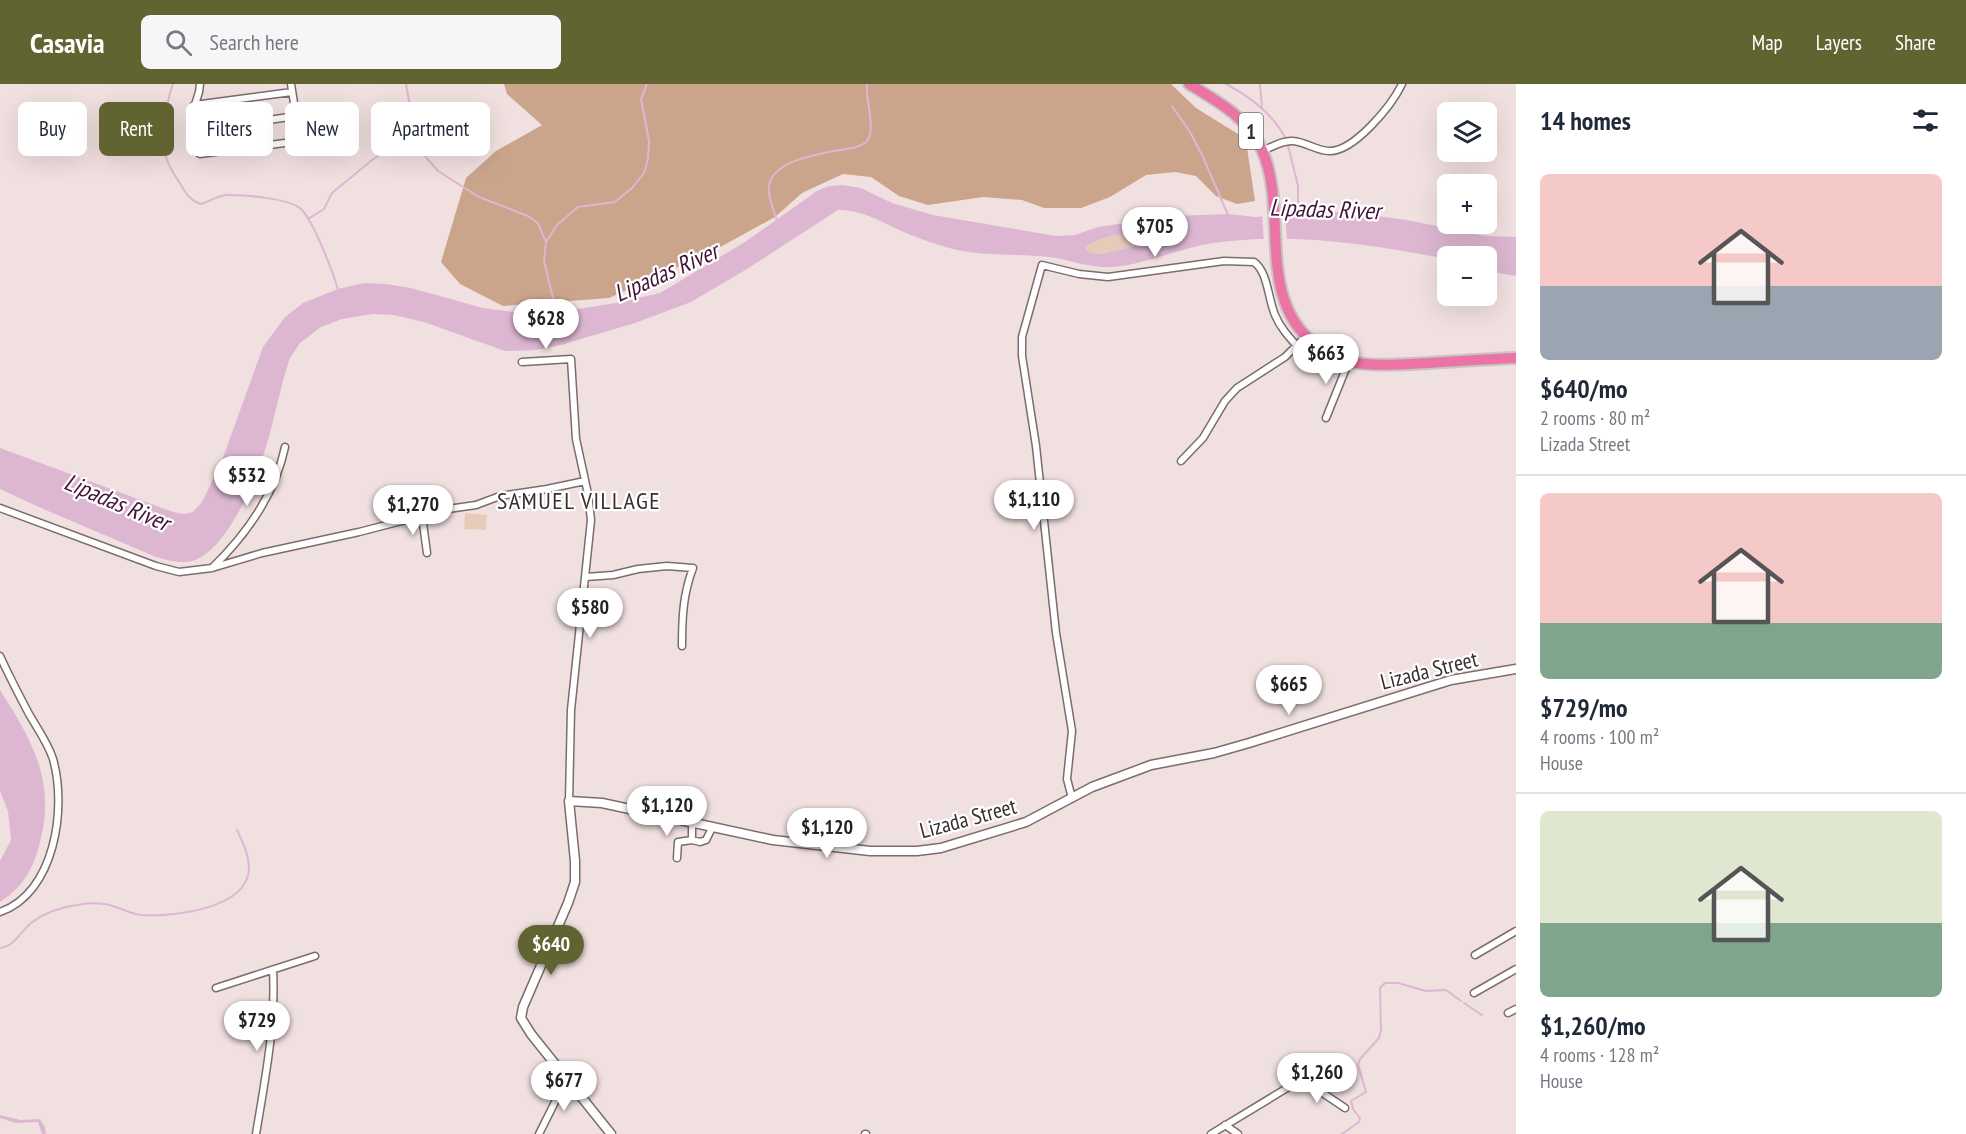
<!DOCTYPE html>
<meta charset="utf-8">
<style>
body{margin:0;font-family:"PT Sans Narrow",sans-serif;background:#f6f6f7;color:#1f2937;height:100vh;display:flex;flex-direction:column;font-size:22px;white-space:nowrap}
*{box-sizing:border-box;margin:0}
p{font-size:20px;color:#747a83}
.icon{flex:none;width:33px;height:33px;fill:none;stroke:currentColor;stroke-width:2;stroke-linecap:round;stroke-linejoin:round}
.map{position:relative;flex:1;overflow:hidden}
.panel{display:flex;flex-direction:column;background:#fff;width:450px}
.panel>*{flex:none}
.top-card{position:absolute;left:18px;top:18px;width:570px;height:54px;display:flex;gap:12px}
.buttons{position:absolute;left:1437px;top:18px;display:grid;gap:12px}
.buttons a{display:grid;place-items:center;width:60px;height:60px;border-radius:9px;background:#fff;box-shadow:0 6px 24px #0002;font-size:30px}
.price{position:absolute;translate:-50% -51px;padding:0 14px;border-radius:21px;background:#fff;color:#222;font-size:20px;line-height:39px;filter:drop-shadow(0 2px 3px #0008)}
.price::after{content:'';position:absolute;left:50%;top:36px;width:18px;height:14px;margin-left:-9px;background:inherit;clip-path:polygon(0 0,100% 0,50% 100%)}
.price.selected{background:#616330;color:#fff}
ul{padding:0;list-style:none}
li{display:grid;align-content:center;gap:12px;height:318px;padding:0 24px}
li+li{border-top:2px solid #e0e1e3}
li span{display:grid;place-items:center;height:186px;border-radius:9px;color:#555}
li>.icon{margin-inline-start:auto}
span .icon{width:108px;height:108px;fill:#fffc;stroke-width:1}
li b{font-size:26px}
h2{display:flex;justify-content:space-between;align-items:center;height:72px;padding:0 24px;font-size:26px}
.tag{padding:0 21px;border-radius:9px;background:#fff;box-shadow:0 6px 24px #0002;font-size:21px;line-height:54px}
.tag.selected{background:#616330;color:#fff}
header{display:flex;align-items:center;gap:36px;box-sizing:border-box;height:84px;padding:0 30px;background:#616330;color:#fff}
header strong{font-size:28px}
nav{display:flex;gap:33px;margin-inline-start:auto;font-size:21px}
.search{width:420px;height:54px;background:#f6f6f7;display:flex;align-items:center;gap:15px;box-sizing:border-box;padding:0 21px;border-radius:9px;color:#747a83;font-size:22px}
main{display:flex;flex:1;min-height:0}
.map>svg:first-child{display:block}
</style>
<header>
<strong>Casavia</strong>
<div class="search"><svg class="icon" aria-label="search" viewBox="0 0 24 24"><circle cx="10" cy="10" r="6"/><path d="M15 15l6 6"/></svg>Search here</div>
<nav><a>Map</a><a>Layers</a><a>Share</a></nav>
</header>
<main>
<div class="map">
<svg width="1516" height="1050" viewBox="0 0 1516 1050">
<rect width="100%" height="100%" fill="#f1e0e0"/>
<!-- green -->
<path fill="#e7cbb9" d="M1144 148 1161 149 1169 153 1164 158 1140 161 1101 170 1090 169 1085 165C1094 152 1128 149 1144 148Z
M465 429 487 431 486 446 464 445Z"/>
<!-- forest -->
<path fill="#cba48c" d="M504 0H1171L1196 24 1238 50 1247 64 1255 117 1237 120 1216 112 1196 92 1175 88 1146 91 1110 113 1081 124H1044L1022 116 983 113 928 121 899 112 871 93 843 90 802 109 775 133 713 167 609 214 503 222 460 200 441 178 466 94 496 67 542 41 507 10Z"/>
<!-- water -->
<path fill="#ddb7d2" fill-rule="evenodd" d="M843 101 861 104 892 119 933 131 1056 152 1075 151 1098 143 1173 132 1228 130 1256 133 1299 128H1336L1370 131 1407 136 1485 152 1516 153V192L1487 187 1486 172H1448L1447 175C1369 160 1292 148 1213 159 1178 164 1136 185 1102 183 1084 182 1067 175 1049 173 1016 169 981 173 949 164 935 160 920 155 906 149 885 140 862 125 838 126L747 185 691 218 635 239 561 261 536 266 505 267 424 238 393 231 373 230 342 235 321 243 300 259 290 274C278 309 273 346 260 381 250 408 223 469 192 477 180 480 167 476 156 473L41 424 0 405V364L173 428 184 430 193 428 202 418 221 379 263 263 285 233 303 219 338 205 364 199 386 200 411 204 483 224 521 229H552L616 219 660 209 745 158 817 107 829 102ZM1144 148 1161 149 1169 153 1164 158 1140 161 1101 170 1090 169 1085 165C1094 152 1128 149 1144 148Z
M0 606C33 658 57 699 39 762 32 787 22 804 0 818V777L11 756 8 727 0 707Z
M0 1031 20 1036 40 1035 45 1043 46 1050H42L38 1038 16 1039 0 1034Z"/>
<!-- pier -->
<path fill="#f1e0e0" d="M1285 126 1287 157 1264 158 1262 129Z"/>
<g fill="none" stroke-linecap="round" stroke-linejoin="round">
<!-- stream -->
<path stroke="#ddb7d2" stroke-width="2" d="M173 0C166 18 161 57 167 76 170 85 176 93 181 101 186 110 191 117 201 120 210 117 219 111 228 111 245 111 288 114 301 125 314 138 333 188 338 206
M406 0 416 56 424 71 438 87 479 113 528 132 538 139 546 158
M1226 0C1251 13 1273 30 1286 55
M1260 0 1262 24
M1172 22 1190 48 1203 73 1228 131
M1288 61 1298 102V129
M308 135 324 125 332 109 372 76 387 66 416 56
M777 137C774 126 767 112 769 101 774 76 819 70 839 66 848 65 859 64 866 58 877 48 865 15 867 0
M552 230 553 214 544 177 546 158 557 141 578 123 615 118 632 104 644 89 648 75 649 57 641 15 647 0
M0 864C15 862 20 848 31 839 44 829 61 823 77 821 86 819 96 819 105 820 117 822 128 829 140 831 170 833 247 826 249 785 249 771 243 759 237 746
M1464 919 1482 931
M1342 1050 1359 1038 1360 1034 1353 1025 1351 1017 1366 1008 1358 981 1360 975 1379 954 1381 946 1380 904 1385 899H1398L1426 907 1446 906 1461 917"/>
<defs>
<path id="street" d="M200 0 199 8 192 30 194 64 195 67 200 70 300 57 291 0
M194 21 292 8
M193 47 296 32
M1262 67C1272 63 1283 56 1293 57 1306 58 1317 67 1329 67 1354 68 1392 21 1402 0
M522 278 571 275 576 355 588 410 591 436 571 626 569 717
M1326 334 1349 277
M1181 377 1203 354 1225 317 1237 304 1285 273 1306 252
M0 424 156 482 179 488 212 484 262 469 359 448 448 425 476 421 500 412 547 405 585 397
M422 432 427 469
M212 484C247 450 275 411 285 363
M586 493 613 491 638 485 667 482 693 484C683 510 682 534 682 562
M0 572C9 592 19 611 29 630 37 644 48 659 53 675 67 724 55 809 0 828
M1072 714 1067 695 1072 647 1056 549 1036 362 1022 272V253L1042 181 1079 190 1108 193 1224 177 1254 178C1268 188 1268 215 1275 231 1280 243 1288 252 1297 262
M692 756 700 758 706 756 712 744
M677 774 678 758 692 756V739
M1475 871 1516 847
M216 904 315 872
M1474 909 1516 885
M1508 929 1516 925
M1225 1041 1238 1050
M256 1050C265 995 276 941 273 886
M539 1050 567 994
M865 1050H866
M1211 1050 1302 995 1345 1024"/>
<path id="secondary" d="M611 1050 531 950 521 934 523 923 568 819 575 798V777L569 717 602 719 773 756 870 767H917L941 764 1026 738 1092 703 1151 681 1214 669 1249 659 1451 596 1516 585"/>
<path id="highway" d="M1189 0C1219 18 1248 34 1262 66 1289 127 1255 214 1315 260 1326 268 1338 275 1352 278 1377 283 1404 280 1429 279 1458 277 1487 275 1516 274"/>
</defs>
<!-- street casing -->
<use href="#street" stroke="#7b6c6d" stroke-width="9"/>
<!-- secondary casing -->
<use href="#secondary" stroke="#7b6c6d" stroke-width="11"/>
<!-- highway casing -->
<use href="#highway" stroke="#c7c5c5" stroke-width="14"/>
<!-- street -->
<use href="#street" stroke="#fff" stroke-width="6"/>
<!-- secondary -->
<use href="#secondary" stroke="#fff" stroke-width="8"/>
<!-- highway -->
<use href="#highway" stroke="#eb74a5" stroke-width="10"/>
</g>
<g text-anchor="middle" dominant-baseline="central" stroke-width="4.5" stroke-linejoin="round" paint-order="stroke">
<!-- shield labels -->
<rect fill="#fff" stroke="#726e6e" stroke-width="1.5" x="1239" y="29" width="24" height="36" rx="4.5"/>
<g font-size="21" font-weight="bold" fill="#363030">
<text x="1251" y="47">1</text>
</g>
<!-- street labels -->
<g font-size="22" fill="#363030" stroke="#fff">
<text transform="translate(1429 586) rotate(-14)">Lizada Street</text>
<text transform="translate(968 734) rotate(-15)">Lizada Street</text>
</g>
<!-- water labels -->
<g font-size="24" font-style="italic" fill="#421438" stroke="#fff">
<text transform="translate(1325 125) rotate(2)">Lipadas River</text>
<text transform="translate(666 188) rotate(-24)">Lipadas River</text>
<text transform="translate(117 418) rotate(23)">Lipadas River</text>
</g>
<!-- neighbourhood labels -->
<g font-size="24" letter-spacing="1.5" fill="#363030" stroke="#fff">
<text x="579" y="416">SAMUEL VILLAGE</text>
</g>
</g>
</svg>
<div class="buttons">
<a><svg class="icon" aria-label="layers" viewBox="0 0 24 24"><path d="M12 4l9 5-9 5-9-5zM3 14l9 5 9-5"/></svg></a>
<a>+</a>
<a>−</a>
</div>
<b class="price" style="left:1155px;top:174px">$705</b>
<b class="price" style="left:546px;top:266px">$628</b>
<b class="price" style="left:1326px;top:301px">$663</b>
<b class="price" style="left:247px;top:423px">$532</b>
<b class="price" style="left:1034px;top:447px">$1,110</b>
<b class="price" style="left:413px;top:452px">$1,270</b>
<b class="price" style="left:590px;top:555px">$580</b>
<b class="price" style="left:1289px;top:632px">$665</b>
<b class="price" style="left:667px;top:753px">$1,120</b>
<b class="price" style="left:827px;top:775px">$1,120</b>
<b class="price selected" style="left:551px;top:892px">$640</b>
<b class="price" style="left:257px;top:968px">$729</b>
<b class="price" style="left:1317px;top:1020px">$1,260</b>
<b class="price" style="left:564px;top:1028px">$677</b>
<div class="top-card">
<a class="tag">Buy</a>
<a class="tag selected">Rent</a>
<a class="tag">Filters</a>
<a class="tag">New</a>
<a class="tag">Apartment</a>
</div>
</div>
<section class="panel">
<h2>14 homes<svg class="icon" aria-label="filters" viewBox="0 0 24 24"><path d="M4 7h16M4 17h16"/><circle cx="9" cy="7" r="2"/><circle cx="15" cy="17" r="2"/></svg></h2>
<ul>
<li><span style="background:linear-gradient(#f6c9c9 60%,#9aa5b1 0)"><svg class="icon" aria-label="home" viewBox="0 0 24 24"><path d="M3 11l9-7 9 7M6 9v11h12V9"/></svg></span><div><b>$640/mo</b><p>2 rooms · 80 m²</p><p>Lizada Street</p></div></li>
<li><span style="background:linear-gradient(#f6c9c9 70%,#7fa58c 0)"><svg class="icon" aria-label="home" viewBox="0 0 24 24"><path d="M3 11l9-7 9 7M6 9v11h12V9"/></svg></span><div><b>$729/mo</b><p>4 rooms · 100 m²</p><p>House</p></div></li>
<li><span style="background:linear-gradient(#dfe7d0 60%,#7fa58c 0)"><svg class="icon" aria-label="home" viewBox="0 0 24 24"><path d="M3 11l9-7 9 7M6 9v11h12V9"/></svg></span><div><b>$1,260/mo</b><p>4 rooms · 128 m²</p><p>House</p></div></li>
</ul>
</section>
</main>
